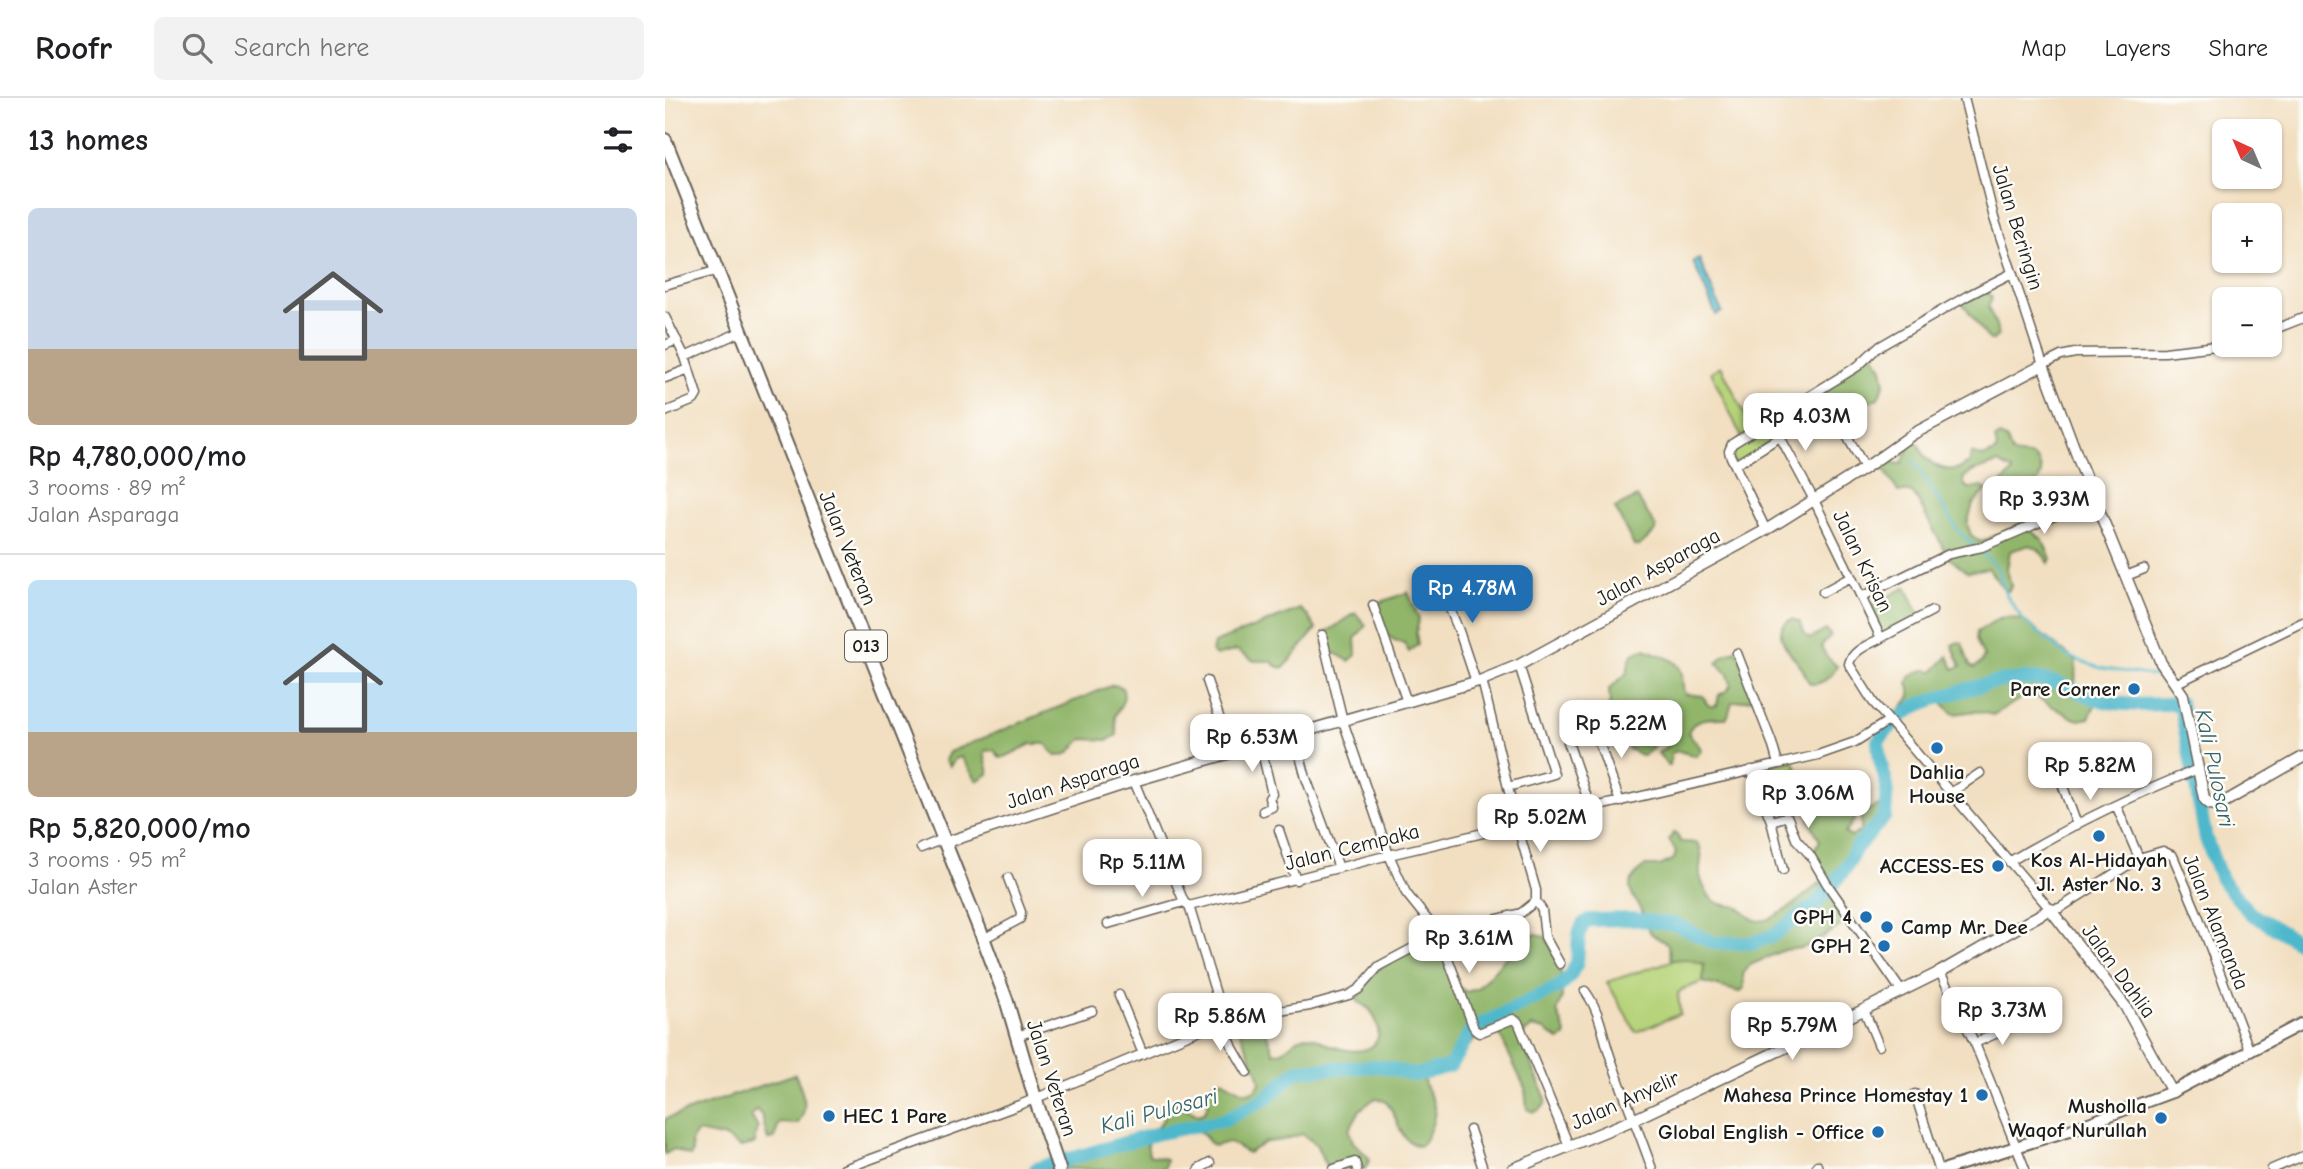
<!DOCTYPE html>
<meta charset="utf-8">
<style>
body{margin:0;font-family:"Comic Neue",sans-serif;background:#f2f2f2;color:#202124;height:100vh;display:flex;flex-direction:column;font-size:26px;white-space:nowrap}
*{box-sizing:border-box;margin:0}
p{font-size:23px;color:#757577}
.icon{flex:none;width:38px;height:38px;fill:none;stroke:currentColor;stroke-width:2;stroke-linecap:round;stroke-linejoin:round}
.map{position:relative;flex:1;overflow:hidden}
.drawer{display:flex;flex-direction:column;background:#fff;width:665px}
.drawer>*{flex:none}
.needle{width:46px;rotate:316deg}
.tools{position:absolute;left:1547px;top:21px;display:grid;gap:14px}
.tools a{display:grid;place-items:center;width:70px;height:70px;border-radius:10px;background:#fff;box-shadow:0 2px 5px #0004;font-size:35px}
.price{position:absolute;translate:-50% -60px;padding:0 16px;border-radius:14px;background:#fff;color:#222;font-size:23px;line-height:46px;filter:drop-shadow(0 2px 4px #0008)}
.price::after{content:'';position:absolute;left:50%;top:42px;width:21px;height:16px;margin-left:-10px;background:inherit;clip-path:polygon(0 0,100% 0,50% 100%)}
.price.selected{background:#1f6fb2;color:#fff}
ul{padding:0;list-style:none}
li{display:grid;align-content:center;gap:14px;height:371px;padding:0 28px}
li+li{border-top:2px solid #e0e0e0}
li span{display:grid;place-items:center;height:217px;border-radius:10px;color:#555}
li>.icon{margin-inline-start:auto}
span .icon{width:126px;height:126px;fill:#fffc;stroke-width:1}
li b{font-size:30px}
h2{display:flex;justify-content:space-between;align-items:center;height:84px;padding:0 28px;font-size:30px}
header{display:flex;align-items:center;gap:42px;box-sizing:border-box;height:98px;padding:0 35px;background:#fff;border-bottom:2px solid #e0e0e0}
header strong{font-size:33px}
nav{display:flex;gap:38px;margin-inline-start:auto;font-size:24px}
.search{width:490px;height:63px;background:#f2f2f2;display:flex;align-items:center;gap:18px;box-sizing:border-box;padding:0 24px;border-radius:10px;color:#757577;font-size:26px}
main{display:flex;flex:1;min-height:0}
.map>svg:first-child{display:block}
</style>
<header>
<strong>Roofr</strong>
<div class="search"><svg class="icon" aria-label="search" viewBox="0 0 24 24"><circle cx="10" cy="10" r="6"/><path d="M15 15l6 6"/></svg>Search here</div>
<nav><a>Map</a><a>Layers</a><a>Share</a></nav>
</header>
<main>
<section class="drawer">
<h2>13 homes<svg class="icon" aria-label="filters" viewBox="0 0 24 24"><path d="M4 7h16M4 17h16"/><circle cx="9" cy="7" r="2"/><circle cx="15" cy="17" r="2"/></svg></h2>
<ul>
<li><span style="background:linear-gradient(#c9d6e8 65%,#b9a48a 0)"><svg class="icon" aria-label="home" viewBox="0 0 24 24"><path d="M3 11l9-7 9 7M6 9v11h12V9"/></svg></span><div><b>Rp 4,780,000/mo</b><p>3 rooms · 89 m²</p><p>Jalan Asparaga</p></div></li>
<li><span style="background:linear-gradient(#bfe0f5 70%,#b9a48a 0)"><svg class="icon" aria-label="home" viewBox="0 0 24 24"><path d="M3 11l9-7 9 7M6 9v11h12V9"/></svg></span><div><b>Rp 5,820,000/mo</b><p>3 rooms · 95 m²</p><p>Jalan Aster</p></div></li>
</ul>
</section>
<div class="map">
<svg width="1638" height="1071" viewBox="0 0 1638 1071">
<rect width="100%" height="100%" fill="#fdfcf7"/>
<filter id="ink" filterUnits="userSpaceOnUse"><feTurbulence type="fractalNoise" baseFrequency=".0143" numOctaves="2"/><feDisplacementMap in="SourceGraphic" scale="14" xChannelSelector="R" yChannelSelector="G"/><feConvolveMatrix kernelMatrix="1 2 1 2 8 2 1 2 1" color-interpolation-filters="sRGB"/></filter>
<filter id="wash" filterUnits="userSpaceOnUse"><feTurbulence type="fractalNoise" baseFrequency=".00686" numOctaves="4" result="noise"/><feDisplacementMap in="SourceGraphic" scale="28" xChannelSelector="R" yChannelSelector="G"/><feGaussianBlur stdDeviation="1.57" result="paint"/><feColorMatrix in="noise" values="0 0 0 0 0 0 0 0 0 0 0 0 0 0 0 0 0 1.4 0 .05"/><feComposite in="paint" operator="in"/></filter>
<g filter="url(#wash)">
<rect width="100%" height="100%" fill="#f2dfc1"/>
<!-- green -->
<path fill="#b7d47b" stroke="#6a784c" stroke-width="2" d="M1056 268 1088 333 1106 322 1115 339 1070 367 1064 353 1077 340 1046 274Z
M1129 663 1145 708 1129 715 1126 708 1123 706 1102 714 1099 705 1119 694 1108 667Z
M1012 861H1022L1039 866 1038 884 1018 891 1013 895 1015 916 971 934 942 884Z"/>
<!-- forest -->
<path fill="#91b66b" stroke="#566944" stroke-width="2" d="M1318 189 1327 200 1323 209 1331 227 1333 237 1327 243C1317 238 1307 215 1297 205Z
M1208 254 1217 270 1220 285 1213 300 1205 304 1192 300 1169 307 1162 304 1155 291Z
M1335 338 1342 342 1347 355C1354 359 1362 356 1368 359 1371 361 1374 364 1375 368 1382 385 1355 401 1341 404L1330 400 1328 394 1347 375V372L1333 365 1307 374 1298 381 1300 388 1306 391 1317 389 1322 392 1308 406 1302 426 1306 437 1316 444 1358 425 1377 441 1386 460 1384 465 1374 452 1365 447 1345 453 1342 471 1346 488 1343 493 1339 492 1323 470 1303 474 1284 460 1250 398 1245 394H1233L1213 361 1223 358 1229 365 1237 366 1247 341C1254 344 1253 347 1257 353 1266 371 1289 378 1305 364L1306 355 1318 359 1330 354 1332 350 1330 341Z
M972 399 991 429V433L974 448H969L950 410Z
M1241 489 1256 519 1216 540 1201 510Z
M743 494 754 521 751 535 753 546 744 554 739 545C717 541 716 527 708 507Z
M635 511 642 517 651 531 619 570 611 568 606 563H589L572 552 551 558 547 554 549 545Z
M690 515 701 527 690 541 691 557 684 563 670 555 661 557 659 536Z
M1343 519 1358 522 1411 563 1410 591 1433 601 1424 620 1414 622 1408 620 1371 599 1362 597 1328 617 1310 613 1289 616 1276 604C1262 606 1249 620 1234 617V612C1243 602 1249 598 1243 585L1246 577 1259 572 1269 573 1283 558 1289 571 1296 568 1287 547 1293 544 1297 545 1305 568 1309 570 1316 565 1319 559 1311 541 1312 534 1334 520Z
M1127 521 1135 524 1140 537 1145 541 1161 532 1166 538 1156 548 1161 558 1172 568C1167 579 1158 586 1146 586 1141 582 1141 578 1138 572 1130 559 1100 534 1127 521Z
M980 551C991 557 1011 559 1016 573 1019 581 1016 589 1020 596L1038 598 1042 606 1047 609 1052 607 1054 597 1063 592 1066 586 1063 576 1052 565 1059 557 1070 552C1086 561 1084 585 1087 601L1067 604 1063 618 1061 620C1046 620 1029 618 1023 635L1035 649 1036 653 1031 658 1014 653 1006 655 1005 668H1003L993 655 1005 646 1007 641 1000 627 995 624 985 629 983 635 988 650 978 658 964 651 942 613 945 604 944 591 962 575C964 563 964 554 980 551Z
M448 587 457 589C462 602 455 607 450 618L452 637 443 642 418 641C407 648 406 659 391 658L381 646H366L342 658 335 660 329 652 320 653C318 662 325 668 323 676L312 683 296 659 290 661 285 668 280 662 284 654Z
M1214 707 1221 710 1220 718 1191 750 1174 780 1161 778 1145 757 1155 743 1144 722V713L1151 708 1166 713H1187L1191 719 1180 735 1186 739 1196 732V715Z
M1008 735 1011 736 1016 744 1032 745C1042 757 1031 768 1036 781 1039 791 1045 803 1056 806 1061 808 1067 807 1072 809 1079 812 1082 819 1090 822 1108 828 1140 796 1155 785L1162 786 1186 821 1147 846 1137 850 1119 852 1085 867 1078 876 1079 890 1074 894 1038 884 1039 866 1022 861 1006 862 1003 847C998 842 990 840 985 834 981 829 980 820 977 814 965 791 956 788 980 768H995L1009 761 1011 754 1004 742Z
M774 836 794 888 801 894 812 891 846 854 854 842 858 838 873 836 880 839 895 866 897 899 892 914 901 935 900 939 894 942 880 932 867 929 858 936 856 941 881 1001C880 1009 876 1012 869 1014L862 1011 860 990 832 931 818 933 785 968 760 974C756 990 767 995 769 1008 772 1019 763 1038 757 1047L753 1048C731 1041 735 1018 720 1003L710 1000 695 1012 684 1032 688 1044 705 1061 700 1071 662 1070 651 1046 637 1036 618 1042 601 1044 583 1055 564 1044 548 1048 537 1035 524 1029 490 1036 482 1045 484 1057 501 1061 499 1071H394L393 1063 457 1046 493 1028C501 1021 500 1010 510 1004L533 1017 539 1015 543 1007 542 990 554 981C569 986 584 1006 595 985L593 975 569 920 594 917 609 955C623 955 628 939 642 938 651 938 659 945 667 948 690 957 722 955 711 923 707 912 703 909 693 904 689 875 752 849 774 836Z
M130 976C137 993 146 1011 132 1026L114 1025 109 1041 103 1042 97 1018 92 1012 86 1018 93 1030 90 1037V1046L75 1049 61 1040 33 1034 26 1042 27 1056 25 1058 9 1051 0 1056V1021Z"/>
<!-- water -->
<path fill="#4eb7cb" stroke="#356a74" stroke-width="2" d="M1034 161 1057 214 1051 217 1028 164Z"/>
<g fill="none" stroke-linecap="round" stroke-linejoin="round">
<!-- stream -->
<path stroke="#4eb7cb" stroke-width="2.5" d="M1249 363 1294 434 1310 449
M1315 453 1332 469 1342 498 1358 522 1402 558 1435 570 1496 579 1509 593 1515 605"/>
<!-- river -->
<path stroke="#4eb7cb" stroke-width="14" d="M371 1071 490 1036 559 1022 600 1001 633 972 715 968 750 977 785 968 807 931 895 888 904 879 912 865 914 836 918 826 924 822 967 821 1012 827 1049 845H1088L1109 837 1152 805 1180 771 1191 750 1220 718 1222 688 1215 662 1213 643C1223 630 1235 618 1248 610 1255 605 1265 603 1273 600 1308 589 1348 576 1384 583 1401 586 1414 595 1429 600 1456 609 1487 607 1515 605L1541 741 1556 781 1585 815 1638 847"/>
</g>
</g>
<g filter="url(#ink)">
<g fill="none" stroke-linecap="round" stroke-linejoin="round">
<defs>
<path id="minor" d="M1299 0 1329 120 1378 267 1396 258 1410 255 1500 254 1560 247
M0 187 50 173
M0 219 20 259 32 297 29 302 0 314
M1605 233 1638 220
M0 247 12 242
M20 259 75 234
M0 280 24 271
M1106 322 1149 402 1216 540C1204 547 1187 552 1184 566L1208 604 1385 811 1395 810 1474 760 1498 753 1508 758 1534 820 1585 954
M1178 331 1200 370
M1070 367 1151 316
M1101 432 1065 357 1064 353 1067 346 1193 268 1212 250 1302 198 1347 175
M1461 478 1479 471
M773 482 794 533 811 584
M1158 494 1186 479
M1196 499 1284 456 1317 449 1429 401
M708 507 742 604
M657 537 678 623 724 757 741 795 774 836 808 928
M1216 540 1267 513
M1072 555 1107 645 1113 666
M542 583 566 654
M1510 586 1638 524
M929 630 955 704
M629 636 641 680 674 770
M903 644 926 711
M595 646 607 696 604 700 607 709 598 713
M1388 661 1412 727
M1086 672 1106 723 1118 772
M469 683 519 804
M843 689 889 676 854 567
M1287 694 1315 675
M1451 707 1474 760
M1106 723 1120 719 1123 720 1131 741 1145 757 1162 786 1237 894
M614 732 631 782
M256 750 278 741
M1344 764C1404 728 1468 697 1533 671
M871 803 877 812 880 839 895 866
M524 808 559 922
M443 826 519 804 524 808 724 757 1153 657 1190 644 1223 623
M318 841 355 821 356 814 343 780
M1275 874 1311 948 1360 1071
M920 893C935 913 937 935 945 958 958 996 974 1033 987 1071
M454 897 478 956
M1199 912 1214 948
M557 922 568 950 582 974
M810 932 814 935 848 921 853 924 904 1048
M352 938 427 913
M1310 945 1352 926
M1250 996 1274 1071
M805 1032 818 1071
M1152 1067 1153 1071
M179 1071 357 1006 559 922 645 908 684 897 694 891 714 868 774 836 856 815 871 803V792L852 727 817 582
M534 1071 545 1065
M669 1071 690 1064 692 1071
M1607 1071 1638 1058"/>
<path id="tertiary" d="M279 745 469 683 817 582 854 567 1101 432 1200 370 1248 336 1378 267 1416 368 1496 565 1518 597 1539 700C1544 707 1547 708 1556 706L1638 659
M848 1071 970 1021 1172 925 1275 874 1385 811 1460 908 1507 994"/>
<path id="secondary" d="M1281 1071 1405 1032 1507 994 1638 925"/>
<path id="primary" d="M0 42 320 845 341 901 370 1000 394 1071"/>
</defs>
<!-- minor casing -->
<use href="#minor" stroke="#676056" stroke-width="11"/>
<!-- tertiary casing -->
<use href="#tertiary" stroke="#676056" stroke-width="13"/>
<!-- secondary casing -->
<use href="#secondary" stroke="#676056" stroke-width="14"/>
<!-- primary casing -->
<use href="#primary" stroke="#676056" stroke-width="16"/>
<!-- minor -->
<use href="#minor" stroke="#fff" stroke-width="8"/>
<!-- tertiary -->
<use href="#tertiary" stroke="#fff" stroke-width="10"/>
<!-- secondary -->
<use href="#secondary" stroke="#fff" stroke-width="10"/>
<!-- primary -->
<use href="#primary" stroke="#fff" stroke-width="12"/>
</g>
</g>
<!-- markers -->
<g fill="#1f6fb2" stroke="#fdfcf7" stroke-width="2.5">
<circle cx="1469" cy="591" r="7"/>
<circle cx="1272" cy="650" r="7"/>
<circle cx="1434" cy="738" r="7"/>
<circle cx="1333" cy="768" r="7"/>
<circle cx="1201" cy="819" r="7"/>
<circle cx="1222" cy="829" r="7"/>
<circle cx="1219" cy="848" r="7"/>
<circle cx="1317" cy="997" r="7"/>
<circle cx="164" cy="1018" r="7"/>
<circle cx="1496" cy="1020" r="7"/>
<circle cx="1213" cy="1034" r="7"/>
</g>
<g text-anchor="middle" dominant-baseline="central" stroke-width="5" stroke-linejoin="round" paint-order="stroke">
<!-- shield labels -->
<rect fill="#fdfcf7" stroke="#605f5e" stroke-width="2" x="180" y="532.5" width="42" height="31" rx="5"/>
<g font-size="19" font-weight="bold" fill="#1c1c1c">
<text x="201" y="548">013</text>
</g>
<!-- street labels -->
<g font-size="21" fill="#1c1c1c" stroke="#fdfcf7">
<text transform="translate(1353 129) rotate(73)">Jalan Beringin</text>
<text transform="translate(183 450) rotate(68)">Jalan Veteran</text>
<text transform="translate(1198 463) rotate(64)">Jalan Krisan</text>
<text transform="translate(993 469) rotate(-29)">Jalan Asparaga</text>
<text transform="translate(408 683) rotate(-18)">Jalan Asparaga</text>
<text transform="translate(687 749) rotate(-14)">Jalan Cempaka</text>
<text transform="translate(1551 824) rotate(68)">Jalan Alamanda</text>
<text transform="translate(1454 873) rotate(54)">Jalan Dahlia</text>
<text transform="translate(387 980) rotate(72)">Jalan Veteran</text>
<text transform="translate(960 1002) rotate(-24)">Jalan Anyelir</text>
</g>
<!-- poi labels -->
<g font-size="21" font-weight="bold" fill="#1c1c1c" stroke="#fdfcf7" text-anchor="end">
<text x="1455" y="591">Pare Corner</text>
<text x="1272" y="674" text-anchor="middle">Dahlia<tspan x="1272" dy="24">House</tspan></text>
<text x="1434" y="762" text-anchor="middle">Kos Al-Hidayah<tspan x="1434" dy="24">Jl. Aster No. 3</tspan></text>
<text x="1319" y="768">ACCESS-ES</text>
<text x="1187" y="819">GPH 4</text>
<text x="1236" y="829" text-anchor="start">Camp Mr. Dee</text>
<text x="1205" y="848">GPH 2</text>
<text x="1303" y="997">Mahesa Prince Homestay 1</text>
<text x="1482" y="1008">Musholla<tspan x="1482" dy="24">Waqof Nurullah</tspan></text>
<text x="178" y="1018" text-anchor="start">HEC 1 Pare</text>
<text x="1199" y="1034">Global English - Office</text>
</g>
<!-- water labels -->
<g font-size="23" font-style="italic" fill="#32626b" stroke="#fdfcf7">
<text transform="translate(1550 670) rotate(78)">Kali Pulosari</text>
<text transform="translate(494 1013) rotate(-15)">Kali Pulosari</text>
</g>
</g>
</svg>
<div class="tools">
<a><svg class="needle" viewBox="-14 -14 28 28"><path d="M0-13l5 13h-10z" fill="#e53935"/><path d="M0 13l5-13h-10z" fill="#757577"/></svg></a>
<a>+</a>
<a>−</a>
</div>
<b class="price" style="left:1140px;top:355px">Rp 4.03M</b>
<b class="price" style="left:1379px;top:438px">Rp 3.93M</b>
<b class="price selected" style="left:807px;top:527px">Rp 4.78M</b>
<b class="price" style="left:956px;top:662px">Rp 5.22M</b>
<b class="price" style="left:587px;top:676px">Rp 6.53M</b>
<b class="price" style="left:1425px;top:704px">Rp 5.82M</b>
<b class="price" style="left:1143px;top:732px">Rp 3.06M</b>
<b class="price" style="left:875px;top:756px">Rp 5.02M</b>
<b class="price" style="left:477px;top:801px">Rp 5.11M</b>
<b class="price" style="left:804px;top:877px">Rp 3.61M</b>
<b class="price" style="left:1337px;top:949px">Rp 3.73M</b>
<b class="price" style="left:555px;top:955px">Rp 5.86M</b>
<b class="price" style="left:1127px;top:964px">Rp 5.79M</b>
</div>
</main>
